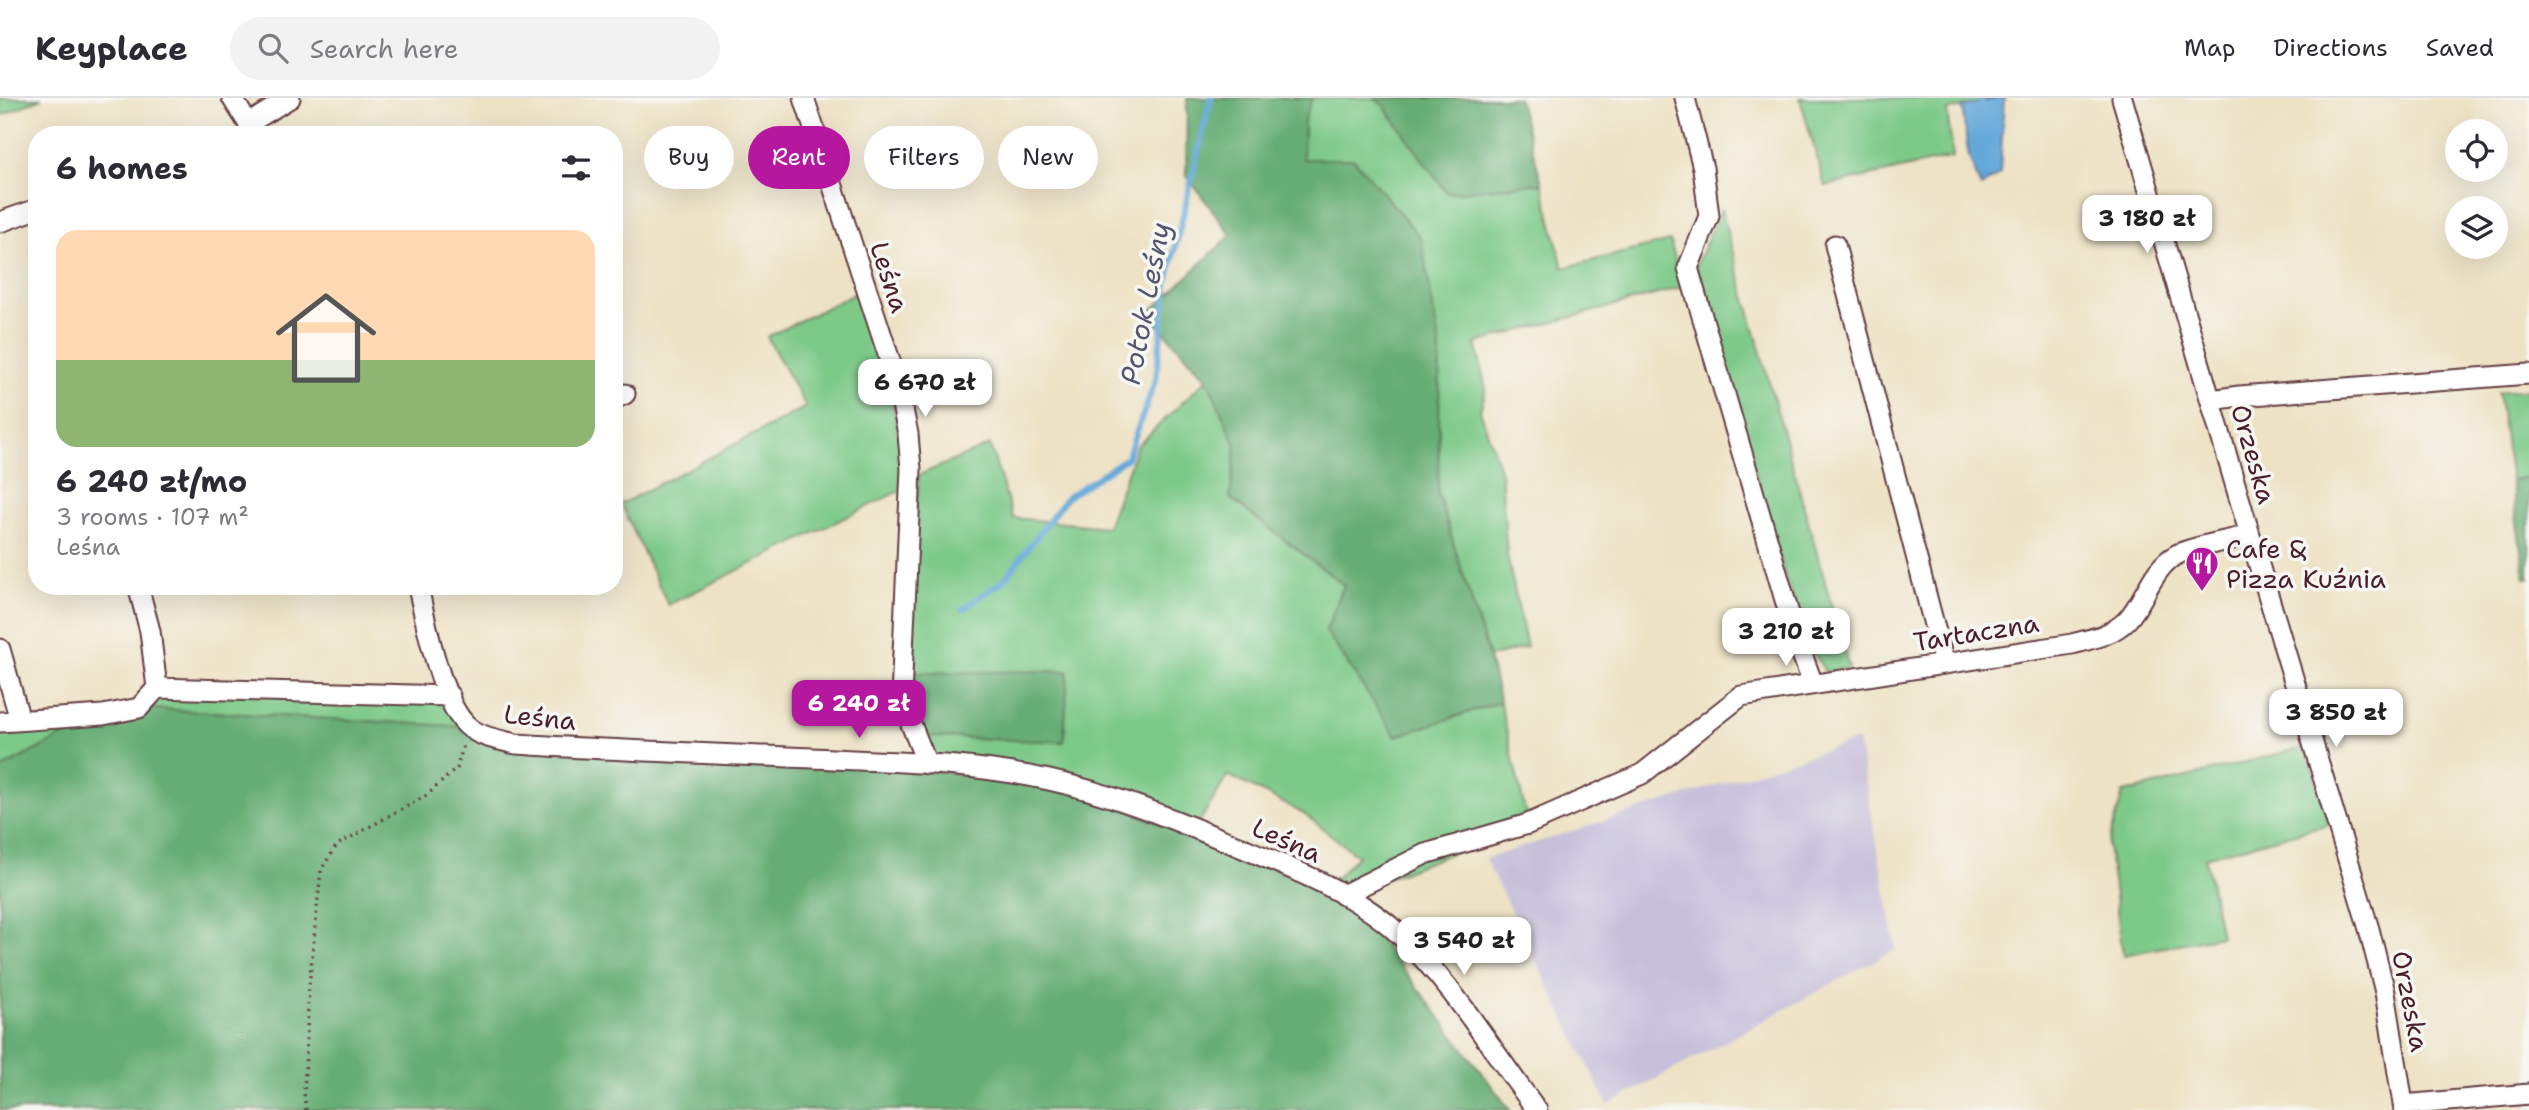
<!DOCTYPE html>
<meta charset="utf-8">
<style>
body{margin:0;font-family:"Shantell Sans",sans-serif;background:#f2f2f3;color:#2b2b33;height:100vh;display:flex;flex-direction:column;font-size:26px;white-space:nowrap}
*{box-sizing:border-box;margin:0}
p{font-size:23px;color:#7c7c81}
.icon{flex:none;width:38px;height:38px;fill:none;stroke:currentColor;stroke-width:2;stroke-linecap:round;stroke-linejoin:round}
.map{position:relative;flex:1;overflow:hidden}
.sheet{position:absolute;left:28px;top:28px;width:595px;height:469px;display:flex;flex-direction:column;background:#fff;border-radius:28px;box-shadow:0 7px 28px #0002}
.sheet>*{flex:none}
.banner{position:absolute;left:644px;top:28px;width:665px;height:63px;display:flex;gap:14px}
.fabs{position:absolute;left:2445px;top:21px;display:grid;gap:14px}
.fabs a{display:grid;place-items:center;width:63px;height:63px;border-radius:50%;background:#fff;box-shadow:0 7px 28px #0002;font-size:35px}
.price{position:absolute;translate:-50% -60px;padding:0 16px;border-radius:14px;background:#fff;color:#222;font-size:23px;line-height:46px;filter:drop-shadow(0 2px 4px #0008)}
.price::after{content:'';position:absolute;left:50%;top:42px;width:21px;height:16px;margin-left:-10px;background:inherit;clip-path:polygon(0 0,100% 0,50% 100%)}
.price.current{background:#b5179e;color:#fff}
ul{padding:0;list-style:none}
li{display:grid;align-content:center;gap:14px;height:371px;padding:0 28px}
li+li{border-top:2px solid #e1e1e2}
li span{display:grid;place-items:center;height:217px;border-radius:21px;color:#555}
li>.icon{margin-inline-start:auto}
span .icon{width:126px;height:126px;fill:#fffc;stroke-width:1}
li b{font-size:30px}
h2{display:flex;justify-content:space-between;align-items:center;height:84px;padding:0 28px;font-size:30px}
.pill{padding:0 24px;border-radius:32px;background:#fff;box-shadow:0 7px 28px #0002;font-size:24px;line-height:63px}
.pill.current{background:#b5179e;color:#fff}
header{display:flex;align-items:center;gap:42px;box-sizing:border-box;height:98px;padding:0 35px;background:#fff;border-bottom:2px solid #e1e1e2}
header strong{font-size:33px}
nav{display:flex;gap:38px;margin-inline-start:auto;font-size:24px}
.search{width:490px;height:63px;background:#f2f2f3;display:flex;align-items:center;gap:18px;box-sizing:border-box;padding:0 24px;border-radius:38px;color:#7c7c81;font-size:26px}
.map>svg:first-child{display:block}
</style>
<header>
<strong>Keyplace</strong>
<div class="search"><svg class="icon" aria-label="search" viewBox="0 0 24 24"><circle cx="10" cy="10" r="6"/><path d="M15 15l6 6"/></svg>Search here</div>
<nav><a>Map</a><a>Directions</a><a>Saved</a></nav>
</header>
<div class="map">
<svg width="2529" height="1012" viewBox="0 0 2529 1012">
<rect width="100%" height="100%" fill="#f6f6f2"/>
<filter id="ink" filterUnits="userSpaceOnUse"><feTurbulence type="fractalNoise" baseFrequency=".0143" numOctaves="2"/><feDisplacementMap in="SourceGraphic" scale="14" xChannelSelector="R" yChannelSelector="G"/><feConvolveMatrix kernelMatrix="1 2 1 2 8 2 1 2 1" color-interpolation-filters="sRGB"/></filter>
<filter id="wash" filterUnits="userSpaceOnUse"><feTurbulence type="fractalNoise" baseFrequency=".00686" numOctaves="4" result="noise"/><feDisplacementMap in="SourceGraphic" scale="28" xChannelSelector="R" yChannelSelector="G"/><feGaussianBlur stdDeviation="1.57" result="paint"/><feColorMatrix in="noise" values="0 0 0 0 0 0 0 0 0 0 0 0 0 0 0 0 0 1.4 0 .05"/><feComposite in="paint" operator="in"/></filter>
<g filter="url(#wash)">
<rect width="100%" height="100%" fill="#eee2c4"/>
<!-- industrial -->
<path fill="#c6c0da" d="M1858 642 1896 851 1608 1007 1485 761Z"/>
<!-- green -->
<path fill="#7dc988" stroke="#64745a" stroke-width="2" d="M0 0H42L0 18Z
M1312 0H1374L1384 8 1447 95 1542 85 1563 170 1670 143 1683 189 1476 245 1486 292 1480 312 1501 375 1507 458 1527 549 1489 559 1438 396 1440 249 1303 61 1304 22Z
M1800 0H1999L1947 13 1953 59 1825 88Z
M1721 112 1849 570 1825 574 1811 550 1786 481 1695 169Z
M860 193 890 292 901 346V392L668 507 621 406 806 309 767 239Z
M1207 281 1236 347 1230 400 1344 487 1326 533 1396 638 1500 604 1528 726 1343 797 1327 789 1358 758 1303 715 1228 677 1195 731 927 666 902 575 919 377 990 347 1013 420 1107 429 1137 348Z
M2529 291V379L2511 382 2498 294Z
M157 590 450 598 469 629 139 610Z
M103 617 0 671V624Z
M2306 649 2329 726 2205 759 2221 838 2123 857 2108 747 2123 695Z"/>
<!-- forest -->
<path fill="#66ad74" stroke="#586650" stroke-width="2" d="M1187 0H1312L1304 22 1303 61H1354L1421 140 1440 249 1438 396 1489 559 1500 604 1396 638 1326 533 1344 487 1230 400 1236 347 1207 281 1148 216 1231 137 1186 77Z
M1374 0H1518L1542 85 1447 95 1384 8Z
M2529 379V480H2525L2511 382Z
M1068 573 1064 644 916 638 902 575Z
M139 610 469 629 488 639 1050 682 1343 797 1404 872 1510 1012H0V671L103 617Z"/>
<!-- water -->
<path fill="#63a8d9" stroke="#566482" stroke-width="2" d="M1999 0H2004L2000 76 1981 89 1969 60 1962 9Z"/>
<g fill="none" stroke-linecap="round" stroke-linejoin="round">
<!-- stream -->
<path stroke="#63a8d9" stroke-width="6" d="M1979 0 1981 4
M963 511 1004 482 1067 399 1127 360 1156 281 1167 184 1211 0"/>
</g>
</g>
<g filter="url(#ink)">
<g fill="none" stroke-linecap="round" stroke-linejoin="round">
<defs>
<path id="minor" d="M232 0 255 36
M804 0 898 287 908 336 911 371 901 601 927 666
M1685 0 1703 70 1709 118 1688 170 1797 543 1813 586
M2122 0 2250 437 2369 831 2385 894 2404 1012
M248 26 290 0
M0 124 37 111
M1835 147 1944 565
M614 301 625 296
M2212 302 2239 298 2529 276
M138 488 150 533 157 590
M418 488C425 522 442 610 470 630 483 640 501 642 516 646 621 653 727 656 832 661 904 664 978 666 1049 682 1114 696 1177 723 1238 748 1293 771 1355 795 1399 836 1454 887 1492 953 1537 1012
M0 551 20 622
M157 590 450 598
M0 624 103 617 139 610 157 590
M1343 797 1425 756 1528 726 1642 676 1741 598 2072 546C2091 541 2113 537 2127 522 2145 503 2152 470 2176 457 2190 449 2232 442 2250 437
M2403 1007 2529 996"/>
</defs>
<!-- minor casing -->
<use href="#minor" stroke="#633c42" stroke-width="23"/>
<!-- path -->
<path stroke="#633c42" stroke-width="3.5" stroke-dasharray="2 5" stroke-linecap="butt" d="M306 1012 304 995 309 888 321 772 337 747 427 697 457 670 463 648"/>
<!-- minor -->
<use href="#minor" stroke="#fff" stroke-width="19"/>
</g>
</g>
<!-- icons -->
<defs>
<symbol id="restaurant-pin" viewBox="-11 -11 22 30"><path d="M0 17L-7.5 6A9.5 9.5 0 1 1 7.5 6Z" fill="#b5179e" stroke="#f6f6f2"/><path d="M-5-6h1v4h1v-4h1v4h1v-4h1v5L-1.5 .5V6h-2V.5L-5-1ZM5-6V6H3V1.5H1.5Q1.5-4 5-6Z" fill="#fff"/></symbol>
</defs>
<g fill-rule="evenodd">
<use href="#restaurant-pin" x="2183" y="446" width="38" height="52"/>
</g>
<g text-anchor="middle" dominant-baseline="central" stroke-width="7" stroke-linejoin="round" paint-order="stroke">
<!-- street labels -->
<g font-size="26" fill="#4a1f2b" stroke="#f6f6f2">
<text transform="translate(890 179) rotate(72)">Leśna</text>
<text transform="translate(2254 356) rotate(74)">Orzeska</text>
<text transform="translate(1976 534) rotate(-9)">Tartaczna</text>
<text transform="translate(540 619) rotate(6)">Leśna</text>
<text transform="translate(1287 742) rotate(24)">Leśna</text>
<text transform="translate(2411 903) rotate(79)">Orzeska</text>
</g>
<!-- poi labels -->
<g font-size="26" fill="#4a1f2b" stroke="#f6f6f2" text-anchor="start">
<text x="2226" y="450">Cafe &amp;<tspan x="2226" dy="30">Pizza Kuźnia</tspan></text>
</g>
<!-- water labels -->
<g font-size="28" font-style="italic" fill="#545671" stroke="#f6f6f2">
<text transform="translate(1145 205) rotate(-79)">Potok Leśny</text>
</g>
</g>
</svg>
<div class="fabs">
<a><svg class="icon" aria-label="locate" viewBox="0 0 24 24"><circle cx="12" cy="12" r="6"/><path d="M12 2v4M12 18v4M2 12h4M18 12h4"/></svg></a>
<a><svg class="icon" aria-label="layers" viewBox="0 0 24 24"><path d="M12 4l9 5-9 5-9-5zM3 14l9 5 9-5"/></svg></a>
</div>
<b class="price" style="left:2147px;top:157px">3 180 zł</b>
<b class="price" style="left:925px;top:321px">6 670 zł</b>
<b class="price" style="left:1786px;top:570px">3 210 zł</b>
<b class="price current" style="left:859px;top:642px">6 240 zł</b>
<b class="price" style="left:2336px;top:651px">3 850 zł</b>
<b class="price" style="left:1464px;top:879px">3 540 zł</b>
<div class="banner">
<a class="pill">Buy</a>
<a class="pill current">Rent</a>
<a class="pill">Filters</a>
<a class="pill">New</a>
</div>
<section class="sheet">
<h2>6 homes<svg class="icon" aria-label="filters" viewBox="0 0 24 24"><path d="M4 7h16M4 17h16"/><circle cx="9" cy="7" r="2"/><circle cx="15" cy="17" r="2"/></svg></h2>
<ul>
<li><span style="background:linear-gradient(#ffd9b3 60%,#8fb573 0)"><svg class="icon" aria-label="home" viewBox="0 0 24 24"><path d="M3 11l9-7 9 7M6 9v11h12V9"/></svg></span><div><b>6 240 zł/mo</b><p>3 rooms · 107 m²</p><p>Leśna</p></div></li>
</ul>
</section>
</div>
